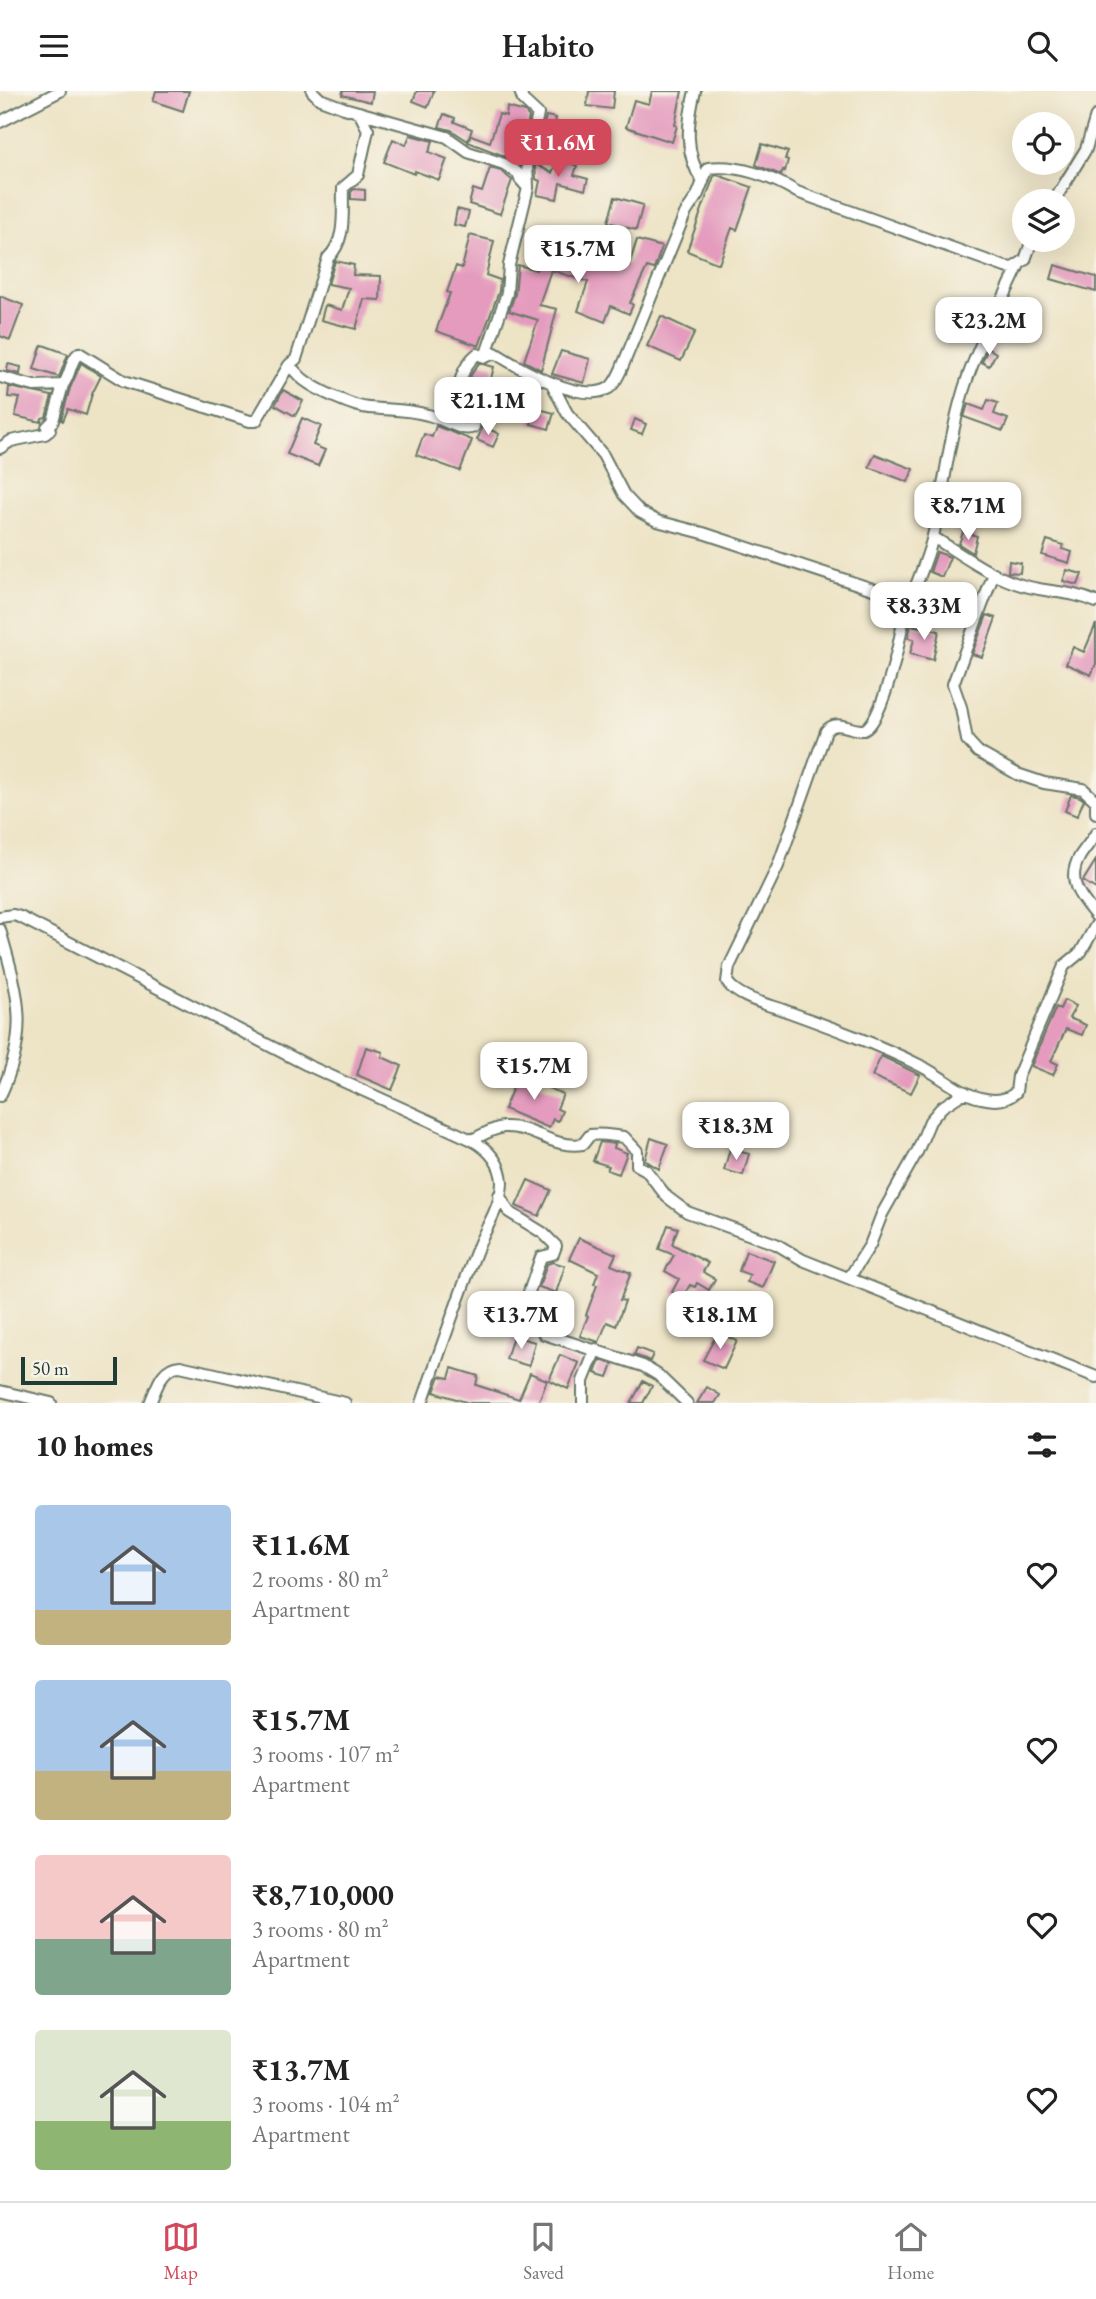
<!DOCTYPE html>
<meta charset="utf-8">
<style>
body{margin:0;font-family:"EB Garamond",serif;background:#f2f2f2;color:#222;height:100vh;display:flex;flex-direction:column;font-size:26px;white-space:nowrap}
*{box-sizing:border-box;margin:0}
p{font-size:23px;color:#767676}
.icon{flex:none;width:38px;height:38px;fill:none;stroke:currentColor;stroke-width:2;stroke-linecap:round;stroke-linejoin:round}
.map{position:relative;height:1312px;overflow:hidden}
.sheet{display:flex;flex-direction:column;background:#fff;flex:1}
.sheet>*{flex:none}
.buttons{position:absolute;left:1012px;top:21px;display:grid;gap:14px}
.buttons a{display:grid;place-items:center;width:63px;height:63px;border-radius:50%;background:#fff;box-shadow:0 7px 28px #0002;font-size:35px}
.scale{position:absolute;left:21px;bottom:18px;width:96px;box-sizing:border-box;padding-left:7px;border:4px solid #1f3d34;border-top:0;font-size:19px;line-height:24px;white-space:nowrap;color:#1f3d34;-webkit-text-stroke:5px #f7f3e8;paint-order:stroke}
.price{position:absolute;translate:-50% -60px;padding:0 16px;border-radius:14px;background:#fff;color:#222;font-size:23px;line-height:46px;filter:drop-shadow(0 2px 4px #0008)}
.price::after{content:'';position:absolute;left:50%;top:42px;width:21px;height:16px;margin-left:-10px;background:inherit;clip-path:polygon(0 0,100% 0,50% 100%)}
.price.selected{background:#d1495b;color:#fff}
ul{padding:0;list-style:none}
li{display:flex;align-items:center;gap:21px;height:175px;padding:0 35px}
li span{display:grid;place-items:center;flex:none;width:196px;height:140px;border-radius:7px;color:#555}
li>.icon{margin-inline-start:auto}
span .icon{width:84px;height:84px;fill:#fffc;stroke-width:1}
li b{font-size:30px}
h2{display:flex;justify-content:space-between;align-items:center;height:84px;padding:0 35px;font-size:30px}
header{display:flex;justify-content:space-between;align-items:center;height:91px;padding:0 35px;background:#fff;font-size:32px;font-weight:600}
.menu{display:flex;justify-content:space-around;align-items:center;height:98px;border-top:2px solid #e0e0e0;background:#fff;font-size:19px;color:#767676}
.menu a{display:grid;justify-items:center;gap:4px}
.menu .selected{color:#d1495b}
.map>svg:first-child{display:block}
</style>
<header><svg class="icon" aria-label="menu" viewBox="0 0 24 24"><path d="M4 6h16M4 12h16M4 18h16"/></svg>Habito<svg class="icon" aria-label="search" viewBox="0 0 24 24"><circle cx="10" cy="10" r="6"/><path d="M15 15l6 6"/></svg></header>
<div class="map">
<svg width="1096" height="1312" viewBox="0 0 1096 1312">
<rect width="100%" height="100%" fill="#f7f3e8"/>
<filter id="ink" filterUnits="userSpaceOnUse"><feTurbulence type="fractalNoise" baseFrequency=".0143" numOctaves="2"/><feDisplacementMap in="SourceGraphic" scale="14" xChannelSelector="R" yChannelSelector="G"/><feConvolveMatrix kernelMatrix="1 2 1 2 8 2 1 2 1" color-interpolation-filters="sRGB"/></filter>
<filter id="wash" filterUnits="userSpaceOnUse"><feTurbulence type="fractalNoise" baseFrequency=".00686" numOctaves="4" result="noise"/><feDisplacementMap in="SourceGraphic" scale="28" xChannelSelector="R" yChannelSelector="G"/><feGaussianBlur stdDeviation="1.57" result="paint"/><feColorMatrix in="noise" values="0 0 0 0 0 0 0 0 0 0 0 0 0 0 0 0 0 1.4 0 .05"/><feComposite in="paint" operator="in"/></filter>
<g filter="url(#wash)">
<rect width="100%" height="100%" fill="#ede3c5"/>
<g id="blocks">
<!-- building -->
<path fill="#e49bbe" d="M156 0H189L183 20 153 10Z
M343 0H373L371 11 342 4Z
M417 0H434L428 16 413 10Z
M589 0H614L612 18 587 15Z
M652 0H682L675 34 677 35 672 51 626 36 634 9 649 13Z
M507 16 525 21 529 26 519 73 507 66 468 51 471 44 490 51 499 23 506 25Z
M444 23 455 27 454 31 472 38 468 50 451 39 439 36Z
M546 25 556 27 553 44 563 47 560 58 539 53Z
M410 44 433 50 429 61 447 68 439 89 415 80 414 83 384 71 393 48 406 54Z
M762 53 788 61 785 68 788 69 785 80 783 79 781 84 756 74Z
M558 67 577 75 574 84 588 88 585 99 560 92 557 108 537 104 540 90 536 88 535 73 552 82Z
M490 77 501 80 512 89 500 123 469 113 473 98 482 101Z
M717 84 752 96 737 139 732 137 719 173 687 160 714 85Z
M354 98 365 99V109L351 108V101Z
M615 106 643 114 636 139 608 131Z
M457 118 469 121 465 136 454 134Z
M545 141 595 157 594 160 629 174 637 149 662 156 654 178 647 176 630 212 633 214 629 223 611 215 605 231 578 220 588 191 551 179 539 214 557 218 541 279 524 270 538 229 509 220 515 203 518 174 536 179Z
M470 144 494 150 486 184 500 189 499 200 479 255 436 240 450 202 447 201 456 175 462 177Z
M335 170 354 174 353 184 381 185 380 209 364 208 356 238 321 229 325 214 342 219 349 197 328 193Z
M1055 174 1096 186V201L1051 188Z
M0 205 23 214 10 249 0 245Z
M661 225 695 241 681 270 647 255Z
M43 254 68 263 59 286 34 278 41 256Z
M988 257 996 262 989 275 982 271Z
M561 260 590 268 584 292 552 283Z
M81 272 101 285 92 303 86 324 68 318 63 330 61 329 70 297Z
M479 272 494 276 483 318 472 315 478 296 469 293 471 284Z
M8 273 21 276 20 283 7 280Z
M9 296 52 305 46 326 42 327 41 331 15 325 20 307 8 306Z
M283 299 303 310 295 325 275 314Z
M988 309 998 312 994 323 1008 328 1003 340 964 326 968 313 984 319Z
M535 317 554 322 549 338 531 333Z
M302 327 321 335 313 354 325 359 318 375 287 363Z
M635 328 646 333 642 343 631 339Z
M436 335 472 349 460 380 416 364 424 343 432 346Z
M483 335 499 343 493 356 477 349Z
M875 363 913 378 908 391 869 376Z
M963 441 977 445 973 462 959 453Z
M1047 449 1064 454 1062 458 1072 461 1069 472 1042 464Z
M937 461 950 466 942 486 930 481Z
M1009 470 1021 472 1020 482 1008 481Z
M1067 479 1082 483 1078 494 1063 490Z
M987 524 996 527 982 566 972 563Z
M1096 533V573L1091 584 1066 573 1073 556 1084 561Z
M911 534 939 540 933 569 910 563 914 548 908 547Z
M1071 704 1080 706 1084 709 1077 725 1065 720Z
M1096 769V798L1083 790Z
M1064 909 1076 915 1069 927 1086 934 1082 944 1066 938 1051 970 1058 973 1053 984 1031 975 1056 916 1060 918Z
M366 956 383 961 382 966 402 975 392 999 357 984Z
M881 965 920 984 911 1002 872 985Z
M518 984 563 1003 557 1018 562 1020 558 1030 553 1028 549 1037 504 1018Z
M651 1047 668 1053 659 1078 645 1069Z
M600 1051 615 1053 614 1057 627 1062 619 1083 607 1079 609 1075 593 1070Z
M730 1058 749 1063 743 1084 724 1079Z
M528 1089 551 1099 539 1125 516 1115Z
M668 1134 678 1137 672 1153 708 1172 703 1181 715 1188 709 1199 697 1192 695 1196 690 1194 682 1207 672 1201 679 1188 665 1180 674 1164 659 1158Z
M579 1147 616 1163 611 1174 631 1182 620 1209 625 1210 616 1235 607 1231 599 1251 580 1245 588 1225 586 1224 597 1194 594 1193 598 1182 569 1168Z
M746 1160 774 1170 763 1197 747 1191 750 1184 739 1180Z
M553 1171 565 1175 556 1202 539 1196 547 1173Z
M692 1218 704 1224 699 1233 687 1227Z
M718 1241 737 1250 724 1278 703 1269Z
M513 1245 535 1251 529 1275 506 1268Z
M637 1257 653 1263 650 1270 634 1264Z
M560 1264 579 1272 568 1298 549 1289Z
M600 1269 613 1273 608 1286 595 1282Z
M452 1277 478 1285 476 1294 519 1308 530 1282 547 1289 538 1312H469L434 1301 440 1285 449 1287Z
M643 1290 652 1295 643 1312H631Z
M707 1296 720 1304 715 1312H697Z"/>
</g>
</g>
<g filter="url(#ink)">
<use href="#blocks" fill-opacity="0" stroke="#677767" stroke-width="2"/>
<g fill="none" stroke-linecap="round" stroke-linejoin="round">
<defs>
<path id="street" d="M312 0 320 8 344 17 447 46 468 61 504 73 518 82 520 88 528 97
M695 0C687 32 684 63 703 91
M359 21 368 39 358 84 343 97C342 122 347 148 328 167L296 268 289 274C294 279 299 285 304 289 317 299 353 316 369 317 389 319 408 318 428 324 442 327 462 342 474 336L475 331 458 316C456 298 462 275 477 263L485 266 495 262C519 277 581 314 609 297 615 293 618 285 621 279L685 123 698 103 708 77C738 73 772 86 797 101L1005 176 1013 177 1025 169 1032 149
M0 31 60 0
M1054 110 1086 58 1096 25
M1018 176C999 219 973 262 961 308 948 353 944 399 933 445 925 480 906 510 900 546 896 566 881 631 864 639 850 640 837 627 826 640L778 775 729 876 727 891C739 908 771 914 789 921 833 937 877 953 919 974 940 984 958 1002 981 1007 993 1010 1007 1010 1016 1001L1018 985 1064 875 1081 861 1096 834
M485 266 507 202 509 174 528 97 527 70 538 23 523 9 520 0
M0 286 34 295 63 294C71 284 70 269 79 262L124 290 250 330H256L289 274
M552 293 567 322 603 364 624 404 640 421 657 430 703 442 909 510
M0 357 11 350 45 343 50 339 47 336 53 330 63 294
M933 446C959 462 986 482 1015 492 1042 502 1070 499 1096 511
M994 482 953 593 961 616 967 649 978 661 1017 683 1044 692 1083 698 1096 710V722
M1096 742C1092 750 1085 757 1080 765 1065 790 1081 807 1096 825
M0 826 13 824 20 826 307 974 472 1049C488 1058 501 1072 502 1091 502 1113 486 1136 478 1156 458 1207 440 1260 422 1312
M0 839C19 905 30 940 0 1005
M472 1049C482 1044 492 1038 503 1036 533 1034 551 1058 583 1053L590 1044C602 1042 612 1045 624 1046L637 1060V1074L646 1079 667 1106 687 1121 776 1153 803 1169 1096 1286
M499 1104 509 1121 543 1142 556 1155 553 1163 541 1166 529 1201 536 1230 544 1243 643 1275 658 1284 687 1312
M849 1187 870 1154 882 1123 917 1061 930 1030 942 1016 965 1001
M0 1300 51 1312
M150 1312C157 1297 161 1276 180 1275L345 1312
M583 1312V1290L596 1258"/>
</defs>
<!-- street casing -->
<use href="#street" stroke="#677767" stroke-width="14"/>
<!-- street -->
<use href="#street" stroke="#fff" stroke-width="10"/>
</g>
</g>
</svg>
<div class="buttons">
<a><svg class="icon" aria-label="locate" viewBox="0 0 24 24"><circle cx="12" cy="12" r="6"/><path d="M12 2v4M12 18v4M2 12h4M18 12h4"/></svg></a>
<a><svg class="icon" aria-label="layers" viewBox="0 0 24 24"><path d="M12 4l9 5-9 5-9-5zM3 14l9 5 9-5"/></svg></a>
</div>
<div class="scale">50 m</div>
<b class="price selected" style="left:558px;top:88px">₹11.6M</b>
<b class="price" style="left:578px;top:194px">₹15.7M</b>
<b class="price" style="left:989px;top:266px">₹23.2M</b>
<b class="price" style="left:488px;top:346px">₹21.1M</b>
<b class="price" style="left:968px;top:451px">₹8.71M</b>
<b class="price" style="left:924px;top:551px">₹8.33M</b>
<b class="price" style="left:534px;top:1011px">₹15.7M</b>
<b class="price" style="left:736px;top:1071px">₹18.3M</b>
<b class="price" style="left:521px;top:1260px">₹13.7M</b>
<b class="price" style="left:720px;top:1260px">₹18.1M</b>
</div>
<section class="sheet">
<h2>10 homes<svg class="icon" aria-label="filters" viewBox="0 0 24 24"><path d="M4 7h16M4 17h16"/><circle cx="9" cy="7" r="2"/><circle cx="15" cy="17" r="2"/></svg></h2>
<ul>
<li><span style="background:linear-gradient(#a9c7e8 75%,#c2b280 0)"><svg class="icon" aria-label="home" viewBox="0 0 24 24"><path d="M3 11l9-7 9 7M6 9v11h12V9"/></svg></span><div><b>₹11.6M</b><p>2 rooms · 80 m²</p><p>Apartment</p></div><svg class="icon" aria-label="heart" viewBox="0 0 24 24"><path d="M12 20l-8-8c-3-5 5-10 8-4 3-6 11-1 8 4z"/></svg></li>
<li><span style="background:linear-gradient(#a9c7e8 65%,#c2b280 0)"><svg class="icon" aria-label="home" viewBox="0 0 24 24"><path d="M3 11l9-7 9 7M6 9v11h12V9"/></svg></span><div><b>₹15.7M</b><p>3 rooms · 107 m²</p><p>Apartment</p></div><svg class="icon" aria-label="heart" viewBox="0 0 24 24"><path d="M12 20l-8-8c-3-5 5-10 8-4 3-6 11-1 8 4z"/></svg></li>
<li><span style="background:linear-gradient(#f6c9c9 60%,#7fa58c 0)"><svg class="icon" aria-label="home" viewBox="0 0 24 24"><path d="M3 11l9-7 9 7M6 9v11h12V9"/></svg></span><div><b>₹8,710,000</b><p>3 rooms · 80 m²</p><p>Apartment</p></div><svg class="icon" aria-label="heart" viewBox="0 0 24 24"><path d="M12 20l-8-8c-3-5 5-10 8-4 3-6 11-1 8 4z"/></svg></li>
<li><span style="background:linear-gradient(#dfe7d0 65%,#8fb573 0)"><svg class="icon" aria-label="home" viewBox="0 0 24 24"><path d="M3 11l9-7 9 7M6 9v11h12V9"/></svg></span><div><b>₹13.7M</b><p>3 rooms · 104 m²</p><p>Apartment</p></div><svg class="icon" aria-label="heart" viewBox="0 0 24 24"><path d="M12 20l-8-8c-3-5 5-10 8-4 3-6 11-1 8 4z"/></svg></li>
</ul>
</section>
<nav class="menu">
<a class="selected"><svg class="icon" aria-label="map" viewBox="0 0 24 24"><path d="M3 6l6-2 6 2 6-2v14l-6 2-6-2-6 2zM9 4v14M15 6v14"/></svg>Map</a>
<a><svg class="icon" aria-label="saved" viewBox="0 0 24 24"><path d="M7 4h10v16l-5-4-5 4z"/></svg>Saved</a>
<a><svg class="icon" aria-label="home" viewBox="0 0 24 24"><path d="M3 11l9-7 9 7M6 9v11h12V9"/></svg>Home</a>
</nav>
